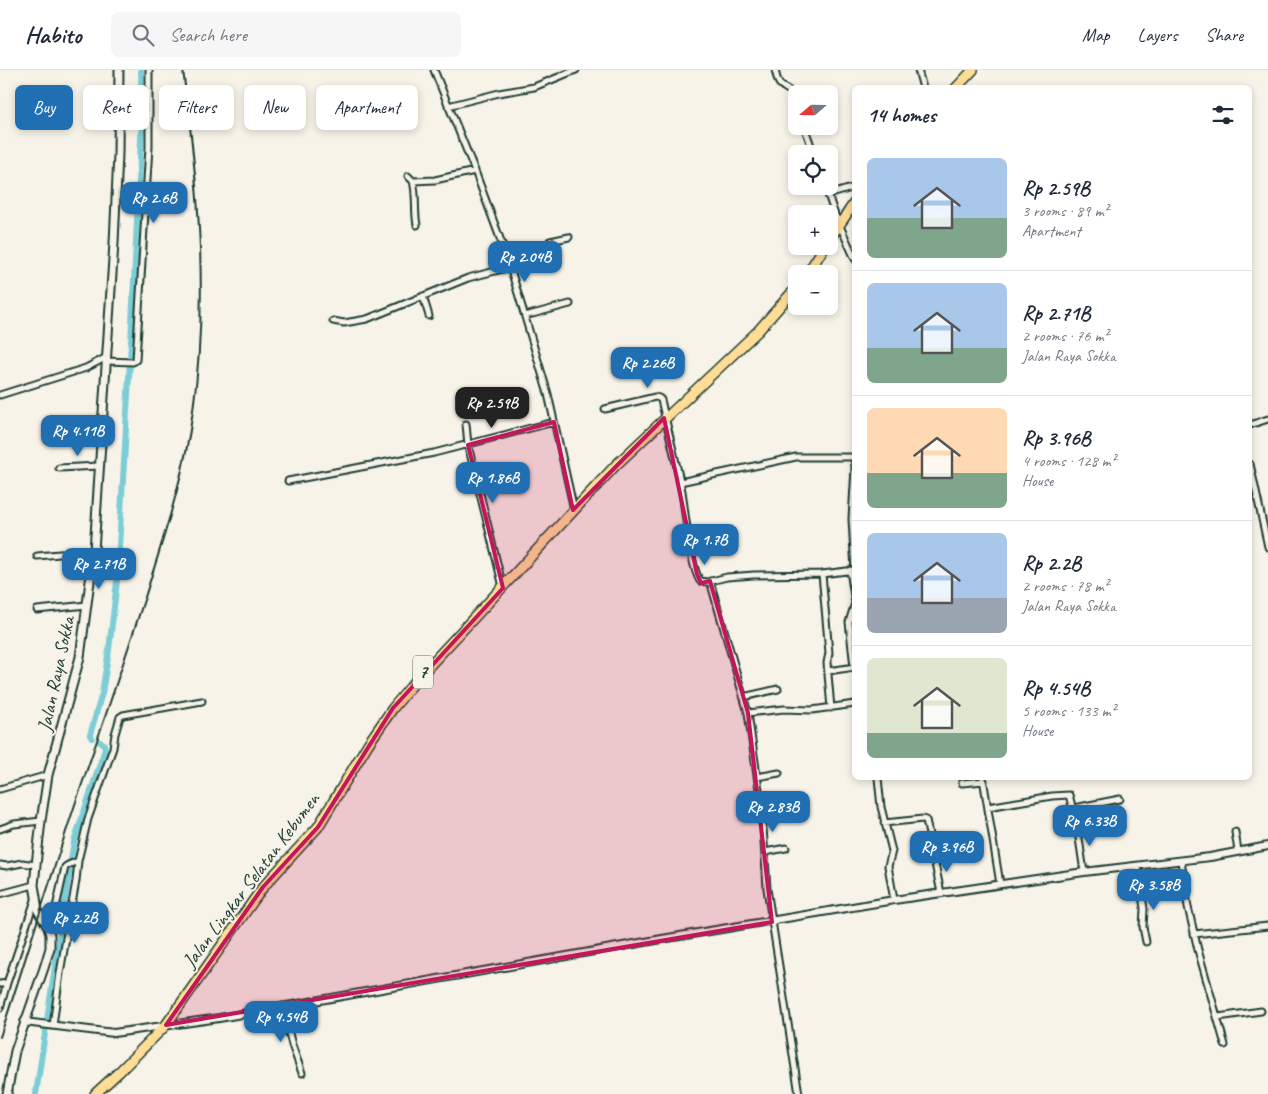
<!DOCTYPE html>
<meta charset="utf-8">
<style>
body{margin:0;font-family:Caveat,sans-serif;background:#f6f6f7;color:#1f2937;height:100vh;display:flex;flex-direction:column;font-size:19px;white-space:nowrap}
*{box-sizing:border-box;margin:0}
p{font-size:16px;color:#747a83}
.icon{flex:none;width:28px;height:28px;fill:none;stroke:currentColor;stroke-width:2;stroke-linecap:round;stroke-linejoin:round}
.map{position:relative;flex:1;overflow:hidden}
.sheet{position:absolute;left:852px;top:15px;width:400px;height:695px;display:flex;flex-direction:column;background:#fff;border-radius:8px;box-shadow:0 2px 8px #0003}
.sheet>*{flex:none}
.hud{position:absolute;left:15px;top:15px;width:475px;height:45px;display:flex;gap:10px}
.needle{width:32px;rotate:250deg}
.buttons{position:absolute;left:788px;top:15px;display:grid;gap:10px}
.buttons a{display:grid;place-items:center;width:50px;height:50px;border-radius:8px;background:#fff;box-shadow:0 2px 8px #0003;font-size:25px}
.price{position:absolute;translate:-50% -42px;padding:0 11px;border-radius:10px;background:#1f6fb2;color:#fff;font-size:16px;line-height:32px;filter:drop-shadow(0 1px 2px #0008)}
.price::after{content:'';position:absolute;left:50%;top:30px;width:15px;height:11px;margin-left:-8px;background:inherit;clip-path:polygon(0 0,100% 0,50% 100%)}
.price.current{background:#222;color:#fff}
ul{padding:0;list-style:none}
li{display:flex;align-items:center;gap:15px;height:125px;padding:0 15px}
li+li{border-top:1px solid #e0e1e3}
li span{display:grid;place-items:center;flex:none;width:140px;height:100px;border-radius:8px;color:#555}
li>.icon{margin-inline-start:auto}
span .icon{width:60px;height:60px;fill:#fffc;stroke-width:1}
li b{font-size:21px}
h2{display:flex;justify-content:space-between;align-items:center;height:60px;padding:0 15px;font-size:21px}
.pill{padding:0 18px;border-radius:8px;background:#fff;box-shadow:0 2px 8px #0003;font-size:18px;line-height:45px}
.pill.current{background:#1f6fb2;color:#fff}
header{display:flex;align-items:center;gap:30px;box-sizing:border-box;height:70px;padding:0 25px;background:#fff;border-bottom:1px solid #e0e1e3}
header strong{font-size:24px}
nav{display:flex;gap:28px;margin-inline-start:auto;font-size:18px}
.search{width:350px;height:45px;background:#f6f6f7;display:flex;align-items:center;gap:12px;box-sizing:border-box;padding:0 18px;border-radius:8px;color:#747a83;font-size:19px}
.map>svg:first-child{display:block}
</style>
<header>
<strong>Habito</strong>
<div class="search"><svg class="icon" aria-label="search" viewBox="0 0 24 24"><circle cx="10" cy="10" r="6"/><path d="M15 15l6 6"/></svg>Search here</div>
<nav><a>Map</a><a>Layers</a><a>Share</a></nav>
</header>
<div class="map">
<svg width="1268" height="1024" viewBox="0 0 1268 1024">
<rect width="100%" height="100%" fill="#f7f3e8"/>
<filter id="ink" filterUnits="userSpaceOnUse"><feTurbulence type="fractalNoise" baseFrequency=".02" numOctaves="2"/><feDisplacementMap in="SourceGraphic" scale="10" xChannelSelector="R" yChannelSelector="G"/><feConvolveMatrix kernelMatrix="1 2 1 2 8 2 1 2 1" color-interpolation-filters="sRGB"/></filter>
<g filter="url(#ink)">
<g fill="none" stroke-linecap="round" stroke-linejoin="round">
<!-- canal -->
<path stroke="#7ccdd6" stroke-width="6" d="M92 668 90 665 102 623 109 580 117 511 131 273 142 49 141 0
M36 1024 71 789 74 772 105 679 104 674 100 672"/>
<defs>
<path id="minor" d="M434 0 475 101 508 190 548 324 574 440
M775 0C779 17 778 13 791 22L796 34
M918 0 923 18
M448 36 499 23 534 17 576 0
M804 56 814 84
M408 106 413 111 435 110 475 101
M413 111C417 125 414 140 417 155
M825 116 835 145 855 189
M828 125 855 117
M423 226 429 246
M525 246 570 234
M333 251 344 253 367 249 468 208 546 188 549 185 550 171 569 167
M106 291 133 292 136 290 149 77V0
M0 325 86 298 105 288
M605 339 655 327 659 328 661 330C668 360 676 390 682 421 685 441 690 496 700 511L707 512 727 507 754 505 822 504 855 500
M466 354 468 375 503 517
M1250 355 1268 349
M1250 394 1268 477
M59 398 99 396
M288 411 434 383 554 352
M680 412 796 387H854L855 398
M37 486 94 481
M850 500 855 533 849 552 854 597
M855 500 852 449 855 398
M822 504 829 583 827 593 831 638
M710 511 748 643 762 741 767 819 799 1024
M37 540 87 535
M828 601 855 597
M743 627 778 619
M748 643 784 639 812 640 855 634
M757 707 779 703
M878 708 881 737 892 781 888 796 894 830
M983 708 1000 814
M962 713 984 711
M0 719 48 705
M988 737 1052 726 1069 725 1077 755 1084 802
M1074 738 1120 729
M884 753 923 749 926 750 941 823
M0 759 14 754 41 751
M1235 762 1238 781
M765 782 786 778
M1181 791 1188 837 1198 880 1225 975
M0 795 7 796 22 793 36 795
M1138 796 1144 839 1143 857 1146 872
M0 824 34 815
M50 864 65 797 68 795 78 791 88 749 113 678 115 664 120 647 123 645 202 631
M1194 864 1268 856
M0 914 7 913 35 830
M282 936 292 975 302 1003
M0 938 7 913
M1218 947 1261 941
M53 956 60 903 76 811 78 791"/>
<path id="tertiary" d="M24 952 114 963 219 948 662 869 894 830 1084 802 1210 787 1268 776"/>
<path id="secondary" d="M7 1024 15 981 44 898 50 878V865L48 857 38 841 36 827 34 815 36 795 41 751 48 705 80 587 94 481 114 173 118 84 119 0"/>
<path id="trunk" d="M956 18 973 0
M829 170 855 132
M807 204 825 176
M95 1024 120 1001 166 955 263 817 318 757 368 674 393 638 418 608 615 396 758 261 796 218"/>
</defs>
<!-- minor casing -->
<use href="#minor" stroke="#1f3d34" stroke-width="9"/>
<!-- tertiary casing -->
<use href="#tertiary" stroke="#1f3d34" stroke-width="10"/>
<!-- secondary casing -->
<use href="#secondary" stroke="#1f3d34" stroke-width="11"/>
<!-- trunk casing -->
<use href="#trunk" stroke="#1f3d34" stroke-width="12"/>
<!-- minor -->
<use href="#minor" stroke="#f7f3e8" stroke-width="5"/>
<!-- tertiary -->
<use href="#tertiary" stroke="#f7f3e8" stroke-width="6"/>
<!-- secondary -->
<use href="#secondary" stroke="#f7f3e8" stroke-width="7"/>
<!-- trunk -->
<use href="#trunk" stroke="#ffdd96" stroke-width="9"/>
<!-- rail -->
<path stroke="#1f3d34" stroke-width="2" d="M0 967C28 883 53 798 82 714 104 651 125 588 146 524 165 463 185 403 193 340 209 226 198 113 183 0"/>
</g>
</g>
<!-- marked area -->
<path fill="#c2185b" fill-opacity="0.2" stroke="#c2185b" stroke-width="4" stroke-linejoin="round" d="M664 348 697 504 701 513 710 511 748 643 772 852 166 955 263 817 318 757 393 638 503 518 468 375 554 352 573 440Z"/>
<g text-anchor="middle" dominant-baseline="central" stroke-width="4" stroke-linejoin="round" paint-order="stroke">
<!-- shield labels -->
<rect fill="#f7f3e8" stroke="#60746a" stroke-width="1" x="413" y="585.5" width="20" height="33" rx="4"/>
<g font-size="19" font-weight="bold" fill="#1f3d34">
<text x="423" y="602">7</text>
</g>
<!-- street labels -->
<g font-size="20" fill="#1f3d34" stroke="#f7f3e8">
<text transform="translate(56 604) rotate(-78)">Jalan Raya Sokka</text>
<text transform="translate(251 810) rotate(-53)">Jalan Lingkar Selatan Kebumen</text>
</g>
</g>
</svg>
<div class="buttons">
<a><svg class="needle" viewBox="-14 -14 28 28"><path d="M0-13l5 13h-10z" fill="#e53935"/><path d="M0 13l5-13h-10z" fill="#747a83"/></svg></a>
<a><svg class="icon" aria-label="locate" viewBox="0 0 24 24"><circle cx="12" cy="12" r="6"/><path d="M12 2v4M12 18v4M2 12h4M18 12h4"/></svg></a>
<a>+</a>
<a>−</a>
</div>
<b class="price" style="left:154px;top:154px">Rp 2.6B</b>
<b class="price" style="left:525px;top:213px">Rp 2.04B</b>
<b class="price" style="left:648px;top:319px">Rp 2.26B</b>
<b class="price current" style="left:492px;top:359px">Rp 2.59B</b>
<b class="price" style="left:78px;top:387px">Rp 4.11B</b>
<b class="price" style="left:493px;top:434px">Rp 1.86B</b>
<b class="price" style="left:705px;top:496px">Rp 1.7B</b>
<b class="price" style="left:99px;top:520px">Rp 2.71B</b>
<b class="price" style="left:773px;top:763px">Rp 2.83B</b>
<b class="price" style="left:1090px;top:777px">Rp 6.33B</b>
<b class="price" style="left:947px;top:803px">Rp 3.96B</b>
<b class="price" style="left:1154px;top:841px">Rp 3.58B</b>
<b class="price" style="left:75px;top:874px">Rp 2.2B</b>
<b class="price" style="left:281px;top:973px">Rp 4.54B</b>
<div class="hud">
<a class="pill current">Buy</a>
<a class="pill">Rent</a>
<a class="pill">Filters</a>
<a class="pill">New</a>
<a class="pill">Apartment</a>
</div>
<section class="sheet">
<h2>14 homes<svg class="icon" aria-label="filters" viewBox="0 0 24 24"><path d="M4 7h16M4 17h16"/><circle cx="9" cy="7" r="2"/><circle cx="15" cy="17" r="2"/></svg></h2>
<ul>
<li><span style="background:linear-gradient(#a9c7e8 60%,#7fa58c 0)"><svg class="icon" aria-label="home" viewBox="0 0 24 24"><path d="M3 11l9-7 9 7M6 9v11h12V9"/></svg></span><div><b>Rp 2.59B</b><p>3 rooms · 89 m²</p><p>Apartment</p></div></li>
<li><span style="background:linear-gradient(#a9c7e8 65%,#7fa58c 0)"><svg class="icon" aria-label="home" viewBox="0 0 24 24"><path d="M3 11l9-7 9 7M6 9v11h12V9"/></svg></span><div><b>Rp 2.71B</b><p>2 rooms · 76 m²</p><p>Jalan Raya Sokka</p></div></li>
<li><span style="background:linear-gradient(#ffd9b3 65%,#7fa58c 0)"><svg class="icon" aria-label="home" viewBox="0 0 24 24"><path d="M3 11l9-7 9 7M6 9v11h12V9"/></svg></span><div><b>Rp 3.96B</b><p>4 rooms · 128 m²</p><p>House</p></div></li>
<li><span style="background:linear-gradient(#a9c7e8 65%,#9aa5b1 0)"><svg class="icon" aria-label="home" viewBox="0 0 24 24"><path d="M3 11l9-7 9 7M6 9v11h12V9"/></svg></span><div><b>Rp 2.2B</b><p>2 rooms · 78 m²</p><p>Jalan Raya Sokka</p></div></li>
<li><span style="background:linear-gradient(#dfe7d0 75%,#7fa58c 0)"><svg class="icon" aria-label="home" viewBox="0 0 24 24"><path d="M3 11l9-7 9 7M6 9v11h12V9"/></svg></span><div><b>Rp 4.54B</b><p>5 rooms · 133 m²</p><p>House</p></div></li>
</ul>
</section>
</div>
